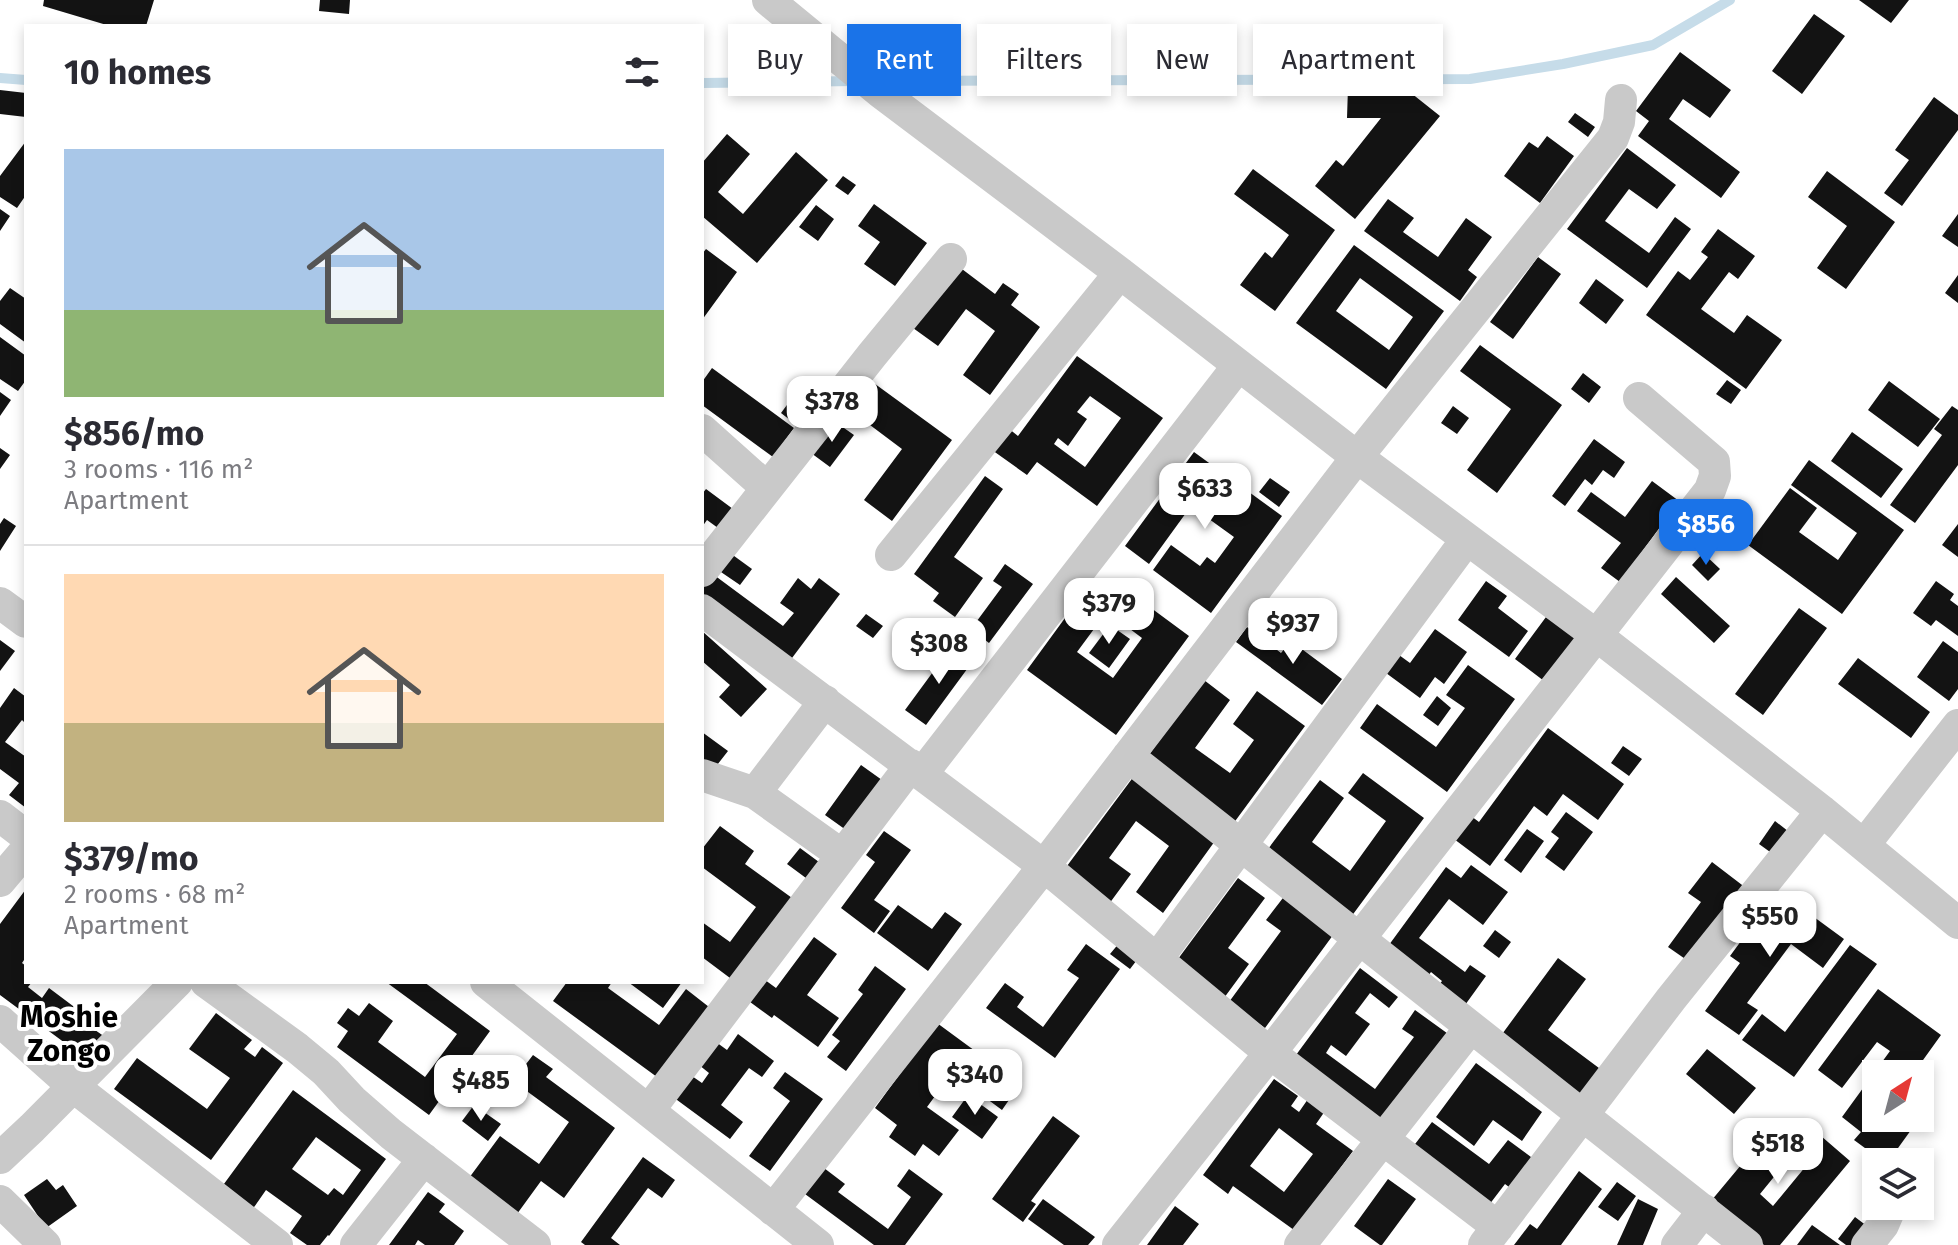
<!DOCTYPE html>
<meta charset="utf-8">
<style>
body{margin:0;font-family:"Fira Sans",sans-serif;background:#f7f7f7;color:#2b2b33;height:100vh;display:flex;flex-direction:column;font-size:30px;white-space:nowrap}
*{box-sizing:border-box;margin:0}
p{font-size:26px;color:#7c7c81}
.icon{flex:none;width:44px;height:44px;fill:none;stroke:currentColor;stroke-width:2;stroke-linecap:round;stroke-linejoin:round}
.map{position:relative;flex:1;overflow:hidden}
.panel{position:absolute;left:24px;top:24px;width:680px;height:960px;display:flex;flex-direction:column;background:#fff;border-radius:0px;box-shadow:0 4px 12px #0003}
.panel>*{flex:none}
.banner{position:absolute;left:728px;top:24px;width:760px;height:72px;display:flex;gap:16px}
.needle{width:52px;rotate:36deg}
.fabs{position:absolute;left:1862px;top:1060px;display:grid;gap:16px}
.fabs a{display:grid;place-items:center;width:72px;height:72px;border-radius:0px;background:#fff;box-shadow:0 4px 12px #0003;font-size:40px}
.price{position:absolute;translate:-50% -68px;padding:0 18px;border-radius:16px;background:#fff;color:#222;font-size:26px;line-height:52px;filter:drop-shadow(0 2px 4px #0008)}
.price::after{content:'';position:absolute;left:50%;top:48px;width:24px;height:18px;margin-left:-12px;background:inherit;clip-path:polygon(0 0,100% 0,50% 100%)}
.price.on{background:#1a73e8;color:#fff}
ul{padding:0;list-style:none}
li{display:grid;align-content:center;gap:16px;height:424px;padding:0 40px}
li+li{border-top:2px solid #e1e1e2}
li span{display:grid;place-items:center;height:248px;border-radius:0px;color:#555}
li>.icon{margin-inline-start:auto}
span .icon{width:144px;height:144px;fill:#fffc;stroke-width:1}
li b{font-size:34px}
h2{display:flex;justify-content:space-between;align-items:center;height:96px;padding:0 40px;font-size:34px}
.tag{padding:0 28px;border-radius:0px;background:#fff;box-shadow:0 4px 12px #0003;font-size:28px;line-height:72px}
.tag.on{background:#1a73e8;color:#fff}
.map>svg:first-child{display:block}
</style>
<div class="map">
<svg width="1958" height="1245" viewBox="0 0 1958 1245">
<rect width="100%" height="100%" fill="#fff"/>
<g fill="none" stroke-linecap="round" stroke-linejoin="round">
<!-- stream -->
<path stroke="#c6dce9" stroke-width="10" d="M0 78 26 80
M880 81 1470 79 1563 64 1653 45 1730 0
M702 83 856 81"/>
</g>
<!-- building -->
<path fill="#131313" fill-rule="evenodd" d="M44 0H154L146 26H110L43 6Z
M320 0H350L349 14 319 11Z
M1859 0H1909L1891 23Z
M1814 14 1845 36 1802 94 1772 71Z
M1680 52 1731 90 1710 118 1683 99 1669 119 1740 172 1721 198 1638 136 1649 121 1636 111Z
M1348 87 1406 89 1440 116 1355 219 1315 186 1336 160 1343 166 1381 118H1347Z
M0 90 26 93V117L0 114Z
M1934 97 1958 115V130L1902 206 1884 193 1909 160 1895 150Z
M1575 113 1595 127 1588 137 1568 122Z
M727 134 750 154 718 192 743 214 796 152 828 180 757 263 702 216V163Z
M1547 136 1574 156 1540 203 1504 176 1529 142 1538 148Z
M26 141V195L17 208 0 197V176Z
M1627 148 1676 185 1657 209 1629 189 1605 221 1649 253 1675 217 1691 229 1647 288 1567 229Z
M1253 169 1335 230 1275 311 1240 285 1265 252 1272 258 1289 235 1234 194Z
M1827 171 1895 222 1846 289 1817 268 1847 226 1808 197Z
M843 176 856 185 848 195 835 186Z
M1388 199 1414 218 1403 232 1438 257 1466 218 1492 237 1468 270 1477 277 1460 301 1364 231Z
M874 204 927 243 895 286 864 264 880 242 858 226Z
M816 205 834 219 818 241 799 227Z
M0 209 10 216 0 231Z
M1958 214V247L1942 236Z
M1718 229 1755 256 1738 279 1729 272 1701 309 1734 333 1747 315 1782 340 1746 389 1646 315 1678 271 1690 280 1708 257 1701 252Z
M1354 245 1444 311 1386 389 1296 323ZM1360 278 1413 317 1389 350 1336 311Z
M706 249 737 272 702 320V254Z
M1538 257 1561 274 1513 339 1490 322Z
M958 266 995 294 1003 283 1019 294 1011 305 1040 327 990 395 963 375 995 331 966 309 938 346 913 328Z
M1958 275V303L1945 293Z
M1596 279 1624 300 1606 324 1579 303Z
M10 288 26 299V343L0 324V301Z
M0 337 26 356V380L18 391 0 379Z
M1480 345 1562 405 1497 493 1467 470 1511 409 1460 371Z
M1077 356 1163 418 1097 506 1037 462 1027 475 992 450 1008 428 1018 436ZM1090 396 1121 418 1085 467 1054 444 1058 438 1068 446 1087 419 1077 412Z
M712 368 794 428 773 457 702 405V382Z
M1583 373 1601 387 1589 403 1571 389Z
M807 378 825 391 799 427 781 413Z
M1727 380 1741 390 1731 404 1716 394Z
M871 381 952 440 892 521 864 500 902 449 850 410Z
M1889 381 1940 419 1918 447 1868 410Z
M0 392 11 400 0 416Z
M1453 406 1469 418 1457 434 1441 423Z
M1952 406 1958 410V465L1915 523 1890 505 1942 435 1934 429Z
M834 421 854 435 830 467 811 453Z
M1852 432 1903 469 1881 498 1831 461Z
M1594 439 1625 462 1614 478 1603 470 1592 485 1585 479 1565 506 1552 496Z
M0 448 10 455 0 469Z
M1194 452 1282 516 1211 613 1153 570 1171 545 1200 566 1207 557 1215 563 1234 537 1191 506 1149 564 1125 546Z
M1809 460 1904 530 1842 614 1748 545 1790 488 1817 508 1799 532 1838 560 1857 533 1791 485Z
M985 476 1003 489 954 557 983 578 955 617 933 601 939 593 914 574Z
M1270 478 1290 492 1279 507 1259 492Z
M1652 481 1679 501 1620 582 1601 568 1621 543 1577 511 1591 492 1625 517Z
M706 489 733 509 718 528 707 520 702 527V494Z
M4 518 16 526 0 551V524Z
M1958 524V557L1942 545Z
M730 553 752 569 740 585 718 570Z
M1703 553 1720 569 1708 581 1692 565Z
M1005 564 1033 584 989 643 971 629 1002 587 993 581Z
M710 572 783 626 794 613 780 603 798 578 811 589 819 578 840 594 786 666 702 605V583Z
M1676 577 1730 626 1714 643 1661 594Z
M1486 581 1507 596 1498 608 1528 631 1509 657 1458 620Z
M1936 581 1954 594 1950 600 1958 606V636L1936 620 1931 626 1913 613Z
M1128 591 1189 636 1116 735 1027 670 1084 592 1108 610 1077 652 1113 678 1142 638 1110 614Z
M1799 608 1827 628 1763 715 1735 694Z
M866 614 883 626 873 638 856 626Z
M1546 617 1580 641 1548 684 1515 659Z
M1110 625 1130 639 1109 668 1089 653Z
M1247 627 1281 653 1291 641 1342 679 1322 705 1236 642Z
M1435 629 1467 652 1444 684 1435 677 1420 698 1386 673 1399 655 1410 663Z
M702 631 767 689 741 717 719 697 730 685 702 661Z
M0 640 15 651 0 671Z
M1943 641 1958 652V689L1949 701 1917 677Z
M952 646 973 661 926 725 905 710Z
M1858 658 1930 712 1911 738 1838 684Z
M1468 665 1515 699 1447 792 1360 728 1377 704 1436 747 1465 708 1446 695Z
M1204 680 1230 700 1195 748 1230 773 1254 740 1233 724 1257 691 1305 726 1233 824 1145 760Z
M14 688 26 697V724L22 720 5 742 26 757V808L9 795 19 783 0 769V708Z
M1437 696 1451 708 1438 726 1423 715Z
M1548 728 1624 784 1598 820 1563 794 1547 816 1534 806 1490 866 1450 836 1467 813 1479 822Z
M702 732 728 751 714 769 702 761Z
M1623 746 1642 759 1629 776 1611 763Z
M861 765 882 780 846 830 825 815Z
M1137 772 1220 834 1163 913 1136 892 1169 846 1136 821 1109 858 1131 874 1109 904 1064 870Z
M1363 773 1424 818 1351 917 1265 853 1320 780 1344 798 1312 842 1350 871 1386 821 1348 793Z
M1566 812 1593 832 1564 871 1545 857 1559 838 1551 832Z
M1775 821 1793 835 1777 857 1759 844Z
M720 826 754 851 745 864 799 903 730 978 702 957V922L730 942 756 907 702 867V849Z
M1527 829 1544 841 1521 873 1504 860Z
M884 831 911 850 874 900 890 911 874 933 841 908 875 862 866 855Z
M800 848 823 865 810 881 787 864Z
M1712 862 1746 888 1691 963 1668 947 1701 902 1688 893Z
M1471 865 1508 892 1483 925 1449 899 1419 938 1465 972 1470 965 1486 976 1460 1012 1434 992 1442 981 1431 972 1426 979 1386 949 1446 867 1461 878Z
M1238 878 1265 898 1228 948 1249 964 1224 998 1175 963Z
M26 889V957L22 963 26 966V982H32L28 987 42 998 49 988 81 1012 78 1018 105 1037 88 1060 0 995V924Z
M1286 894 1336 931 1265 1028 1229 1002 1281 931 1266 920Z
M1788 898 1844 939 1823 968 1791 944 1747 1003 1758 1010 1739 1035 1705 1011 1740 963 1730 956 1766 907 1776 914Z
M898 905 932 929 945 912 962 924 928 971 877 933Z
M1495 930 1511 942 1499 958 1483 946Z
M814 937 837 954 807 995 839 1018 818 1047 774 1015 772 1018 746 999 761 977 776 988Z
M1120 942 1140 956 1130 969 1110 954Z
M1086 944 1120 969 1055 1058 986 1008 1005 983 1024 997 1017 1007 1043 1027 1079 978 1067 970Z
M1850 945 1877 964 1794 1077 1742 1040 1762 1014 1785 1032Z
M1558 958 1586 979 1548 1030 1607 1074 1584 1105 1497 1041Z
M875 966 906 989 846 1071 827 1057 840 1041 832 1035 863 994 858 990Z
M1360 968 1398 997 1389 1008 1370 993 1355 1013 1370 1024 1346 1056 1331 1045 1326 1053 1375 1089 1414 1037 1402 1029 1415 1010 1451 1036 1382 1119 1296 1055Z
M386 982H424L490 1031 429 1115 337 1047 348 1031 337 1023 348 1008 359 1016 369 1003 393 1021 378 1042 425 1077 457 1034Z
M567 982H612L608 988 659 1025 686 989 709 1007 657 1077 553 1001Z
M628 982H682L663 1008Z
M1878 989 1941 1035 1913 1074H1876V1118H1895L1911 1130 1888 1162H1884L1854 1140 1861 1132 1842 1117 1890 1051 1877 1042 1842 1088 1818 1070Z
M216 1013 252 1040 244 1049 255 1057 262 1047 283 1063 211 1160 114 1089 137 1058 207 1109 230 1078 189 1049Z
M937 1023 1020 1084 1002 1110 952 1073 927 1107 959 1130 939 1156 923 1144 915 1156 889 1137 897 1125 875 1108Z
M738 1034 774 1061 762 1077 749 1068 721 1105 743 1122 730 1139 673 1097 689 1074 702 1083 709 1073 699 1065 716 1042 727 1050Z
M1707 1049 1756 1088 1734 1114 1686 1074Z
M533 1055 553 1069 546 1077 615 1128 564 1198 541 1181 517 1214 469 1178 500 1136 539 1164 569 1122 513 1081Z
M1476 1063 1542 1112 1522 1141 1493 1120 1474 1146 1436 1117Z
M785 1072 823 1099 770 1171 749 1156 790 1101 773 1088Z
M1274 1079 1298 1096 1291 1106 1299 1112 1308 1099 1325 1111 1316 1124 1353 1151 1294 1230 1233 1186 1228 1194 1203 1175ZM1279 1128 1313 1154 1284 1192 1250 1166Z
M293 1090 386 1159 329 1236 328 1235 320 1245H307L290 1233 302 1216 266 1190 252 1210 221 1188ZM316 1137 361 1170 343 1195 334 1188 328 1195 292 1169Z
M968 1095 998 1117 982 1139 952 1117Z
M474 1105 501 1124 488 1141 462 1121Z
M1053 1116 1080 1136 1031 1201 1036 1204 1023 1222 992 1199Z
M1432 1122 1489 1164 1508 1140 1535 1160 1513 1190 1505 1184 1489 1205 1412 1148Z
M1776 1123 1801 1144 1760 1194 1773 1206 1806 1166 1801 1161 1821 1136 1850 1161 1780 1245H1764L1711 1201Z
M643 1157 675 1180 662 1198 648 1188 611 1238 620 1245H585L581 1242Z
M824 1168 845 1184 838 1192 888 1229 911 1197 897 1186 909 1169 943 1194 905 1245H874L805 1194Z
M1579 1171 1602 1189 1561 1245H1514L1530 1224 1537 1229Z
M47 1179 56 1190 63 1185 77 1206 46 1228 24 1195Z
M1388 1179 1416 1199 1382 1245H1380L1354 1226Z
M1617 1182 1636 1196 1618 1221 1598 1207Z
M428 1192 445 1204 439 1212 464 1231 454 1245H425L418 1240 415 1245H389Z
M1043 1199 1095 1237 1088 1245H1064L1028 1219Z
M1638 1199 1658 1209 1643 1245H1617Z
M1175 1206 1199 1224 1183 1245H1147Z
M1855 1217 1867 1226 1853 1245H1846L1838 1239Z
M1812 1225 1840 1245H1797Z"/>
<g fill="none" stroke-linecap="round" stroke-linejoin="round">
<!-- minor -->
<path stroke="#c9c9c9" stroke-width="32" d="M768 0 880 92 1120 273 1357 457 1596 635 1822 811 1958 923
M702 430 767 488
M891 555 1120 273
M702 571 872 355 951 259
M0 603 26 622
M702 610 1044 866 1270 1053 1498 1227
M1128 756 1747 1245
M922 774 1238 366
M702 775 755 793 825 701
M755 793 842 855
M0 816 26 836
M1864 845 1958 725
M0 881 26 850
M1157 959 1467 539
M206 982 297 1048 326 1072 352 1100 391 1134 535 1245
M486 982 818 1245
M0 1021 74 1087 277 1245
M649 1110 911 765
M0 1158 32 1128 177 982
M0 1201 45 1245
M773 1210 1044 866 1357 457 1613 138 1619 122 1621 100
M356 1245 424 1159
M1118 1245 1270 1053 1710 490 1715 476 1714 462 1639 398
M1300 1245 1471 1027
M1484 1245 1671 999 1822 811
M1677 1245 1704 1210
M1867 1245 1883 1225 1889 1211"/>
</g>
<g text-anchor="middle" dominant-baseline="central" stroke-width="8" stroke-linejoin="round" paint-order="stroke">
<!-- district labels -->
<g font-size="30" font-weight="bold" fill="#000" stroke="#fff">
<text x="69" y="1017">Moshie<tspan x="69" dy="34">Zongo</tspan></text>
</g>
</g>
</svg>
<div class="fabs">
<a><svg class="needle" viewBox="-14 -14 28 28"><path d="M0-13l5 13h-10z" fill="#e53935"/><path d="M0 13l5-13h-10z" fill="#7c7c81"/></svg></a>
<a><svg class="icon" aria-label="layers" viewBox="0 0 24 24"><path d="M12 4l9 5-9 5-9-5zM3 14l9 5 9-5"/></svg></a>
</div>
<b class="price" style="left:832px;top:444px">$378</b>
<b class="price" style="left:1205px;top:531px">$633</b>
<b class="price on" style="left:1706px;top:567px">$856</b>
<b class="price" style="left:1109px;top:646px">$379</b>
<b class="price" style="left:1293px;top:666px">$937</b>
<b class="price" style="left:939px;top:686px">$308</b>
<b class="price" style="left:1770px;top:959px">$550</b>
<b class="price" style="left:975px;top:1117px">$340</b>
<b class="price" style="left:481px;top:1123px">$485</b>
<b class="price" style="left:1778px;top:1186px">$518</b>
<div class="banner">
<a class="tag">Buy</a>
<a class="tag on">Rent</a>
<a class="tag">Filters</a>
<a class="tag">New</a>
<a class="tag">Apartment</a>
</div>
<section class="panel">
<h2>10 homes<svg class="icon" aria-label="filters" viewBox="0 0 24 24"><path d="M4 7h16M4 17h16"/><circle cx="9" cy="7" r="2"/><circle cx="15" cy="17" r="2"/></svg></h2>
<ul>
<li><span style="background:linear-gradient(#a9c7e8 65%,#8fb573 0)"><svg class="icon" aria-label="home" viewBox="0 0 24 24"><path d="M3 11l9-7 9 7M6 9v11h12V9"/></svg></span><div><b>$856/mo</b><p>3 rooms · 116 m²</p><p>Apartment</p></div></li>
<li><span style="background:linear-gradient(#ffd9b3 60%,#c2b280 0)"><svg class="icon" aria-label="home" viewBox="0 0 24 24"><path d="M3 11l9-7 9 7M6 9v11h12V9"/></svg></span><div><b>$379/mo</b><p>2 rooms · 68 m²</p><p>Apartment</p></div></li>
</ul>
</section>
</div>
